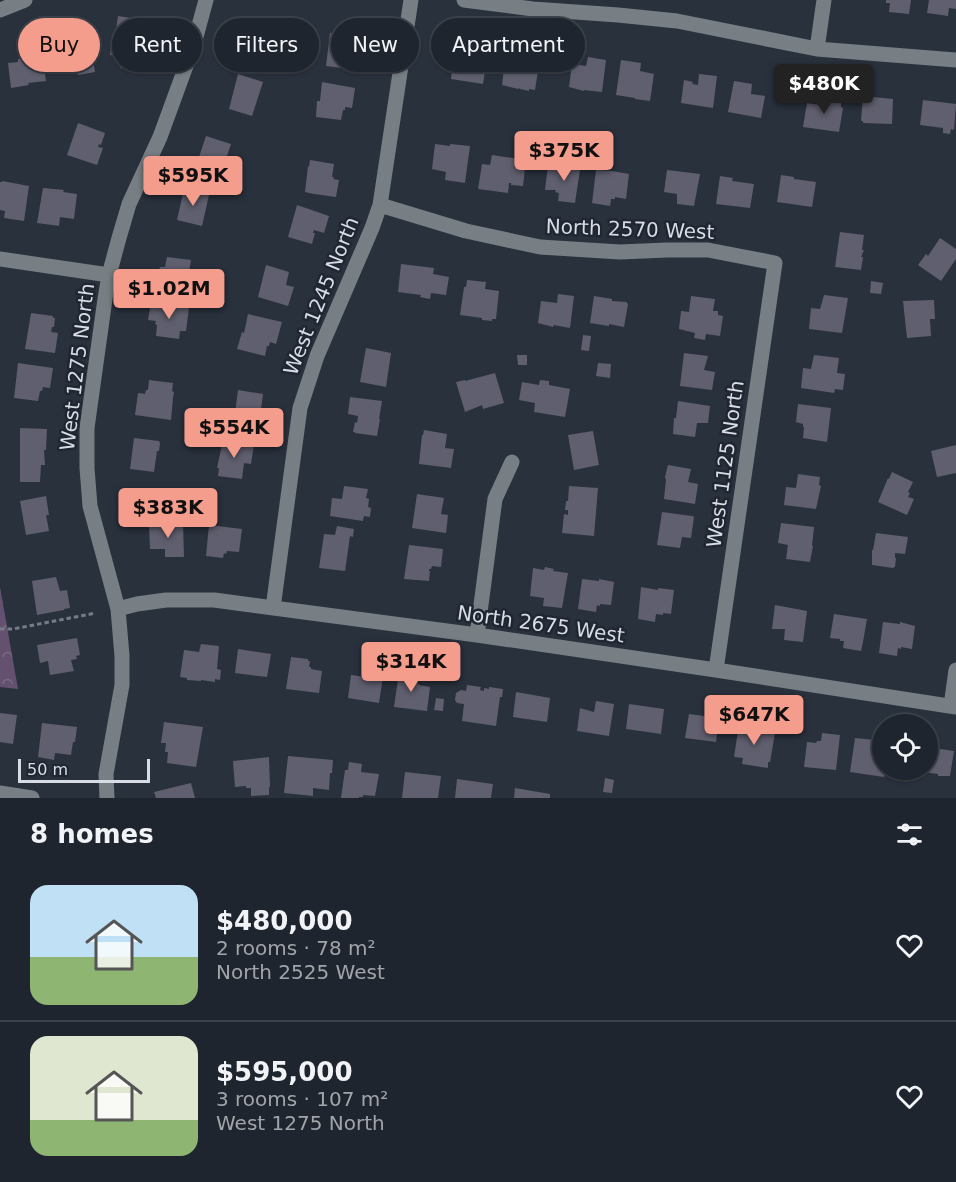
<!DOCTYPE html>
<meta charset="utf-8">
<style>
body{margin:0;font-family:"DejaVu Sans",sans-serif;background:#272d36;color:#f1f3f6;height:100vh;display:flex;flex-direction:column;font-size:22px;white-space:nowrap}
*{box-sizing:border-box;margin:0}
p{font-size:20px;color:#a1a5aa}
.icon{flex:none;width:33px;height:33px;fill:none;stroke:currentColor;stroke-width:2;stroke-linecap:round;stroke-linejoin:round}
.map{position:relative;height:798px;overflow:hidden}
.panel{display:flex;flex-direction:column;background:#1f252e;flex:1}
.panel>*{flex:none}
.banner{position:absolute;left:18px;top:18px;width:600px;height:54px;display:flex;gap:12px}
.tools{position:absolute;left:872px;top:714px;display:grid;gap:12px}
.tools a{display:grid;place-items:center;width:66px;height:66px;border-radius:50%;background:#1f252e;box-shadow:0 2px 4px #0004,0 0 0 2px #3c424a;font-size:30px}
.scale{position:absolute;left:18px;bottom:15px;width:132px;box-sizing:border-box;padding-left:6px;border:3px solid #d8dde5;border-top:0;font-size:16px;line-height:21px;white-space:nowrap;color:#d8dde5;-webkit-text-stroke:4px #202732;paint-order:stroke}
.price{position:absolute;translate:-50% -51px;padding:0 14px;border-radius:6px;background:#f49d8d;color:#111;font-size:20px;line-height:39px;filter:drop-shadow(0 2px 3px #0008)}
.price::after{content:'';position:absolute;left:50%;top:36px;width:18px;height:14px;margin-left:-9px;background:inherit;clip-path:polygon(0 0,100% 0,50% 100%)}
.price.selected{background:#222;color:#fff}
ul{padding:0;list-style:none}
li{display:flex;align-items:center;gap:18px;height:150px;padding:0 30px}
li+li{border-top:2px solid #3c424a}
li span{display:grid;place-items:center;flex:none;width:168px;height:120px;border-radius:18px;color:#555}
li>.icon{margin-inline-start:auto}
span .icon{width:72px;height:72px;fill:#fffc;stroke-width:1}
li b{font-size:26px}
h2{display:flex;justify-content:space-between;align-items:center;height:72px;padding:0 30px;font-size:26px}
.pill{padding:0 21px;border-radius:27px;background:#1f252e;box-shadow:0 2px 4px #0004,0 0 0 2px #3c424a;font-size:21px;line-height:54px}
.pill.selected{background:#f49d8d;color:#111}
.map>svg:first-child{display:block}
</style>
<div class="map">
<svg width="956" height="798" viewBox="0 0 956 798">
<defs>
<pattern id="park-crowns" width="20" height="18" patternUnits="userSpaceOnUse" patternTransform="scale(1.5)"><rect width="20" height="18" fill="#64516f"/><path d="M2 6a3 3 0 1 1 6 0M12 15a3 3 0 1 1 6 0" fill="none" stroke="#796a83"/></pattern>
</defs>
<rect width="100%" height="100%" fill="#29313d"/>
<!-- park -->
<path fill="url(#park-crowns)" d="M0 587 18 689 0 687Z"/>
<!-- building -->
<path fill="#605f6f" d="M886 0H911L909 14 889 12 890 3H886Z
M929 0H956V9L949 8 948 16 927 13Z
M118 16 138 19 137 23 152 25 147 60 141 59 139 71 120 68 121 57 110 55 111 44 114 45Z
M254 25 277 29 272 61 240 56 242 38 245 39 246 36H250L251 35H252Z
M73 33 74 40 89 37 95 72 78 75 76 66 56 70 53 55 58 54 55 36Z
M330 33 353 37 351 50H354V52L360 53 357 70 326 66Z
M40 48 41 53H42L46 81 28 83 29 85 11 88 8 63 18 62V59L22 58 20 51Z
M470 49 488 52 483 84 451 79 454 56 464 58 465 56H469Z
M506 52 525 55 524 61 539 64 535 90 529 89V91L520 89 519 88 518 89 502 85Z
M588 57 606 60 602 92 584 90V91L569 87 572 64 586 66Z
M621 60 641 63 640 71 654 74 650 101 635 99V98L616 95Z
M238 74 263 82 252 116 229 109Z
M699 74 717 76 713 108 681 103 684 80 693 82 692 84 698 85Z
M734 81 752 84 751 94 765 96 761 118 728 112Z
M322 82 355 88 352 108 345 107V110H343L341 120 316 117 317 101H320Z
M823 96 841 98V107L843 108 839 132 803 127 807 103 821 105Z
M863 96 893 99 892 124 863 123V121H861Z
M923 100 956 104 954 130 951 129 950 134 943 133V128L920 125Z
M78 123 105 133 101 145 99 144 98 147 103 148 97 165 67 155Z
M206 136 231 144 219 180 194 172Z
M435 144 450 146V144L470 146 465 183 445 180 446 172 432 169Z
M492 155 526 160 523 186 511 185V183H509L508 193 478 189 482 164 490 165Z
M310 160 334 164 332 177H334L333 179 339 180 336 197 314 194 305 192 308 166 309 167Z
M576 163H580V170L575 203 558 201 559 193 555 192 556 190H545L548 165 562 166V167L575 169Z
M596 170 612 171 629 174 626 199 615 197V199H611L610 206 592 203Z
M667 170 700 174 694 206 677 204V194L664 192Z
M781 175 794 177V179L816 182 812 207 777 202Z
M720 176 733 178 732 181 754 184 750 208 716 204Z
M2 181 29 186 24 221 4 218 5 211 0 210V182H2Z
M43 188 64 190 63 192 77 194 74 219 60 217 59 226 37 223Z
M184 189 209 195 202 226 177 220Z
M297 205 329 216 324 233 314 230 313 233H315L312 244 288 237Z
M840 232 864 235 862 250H864L861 257H863L861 270 835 267Z
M940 238 956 249V259L941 281 918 265 926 254 928 256Z
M167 257 191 260 186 293 153 288 156 270H159L160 267H165Z
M401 264 434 268 433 274 449 277 446 295 431 293 430 299 420 297 421 295 398 292Z
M266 265 289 272 286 285 294 287 288 306 258 297Z
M467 280 486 282 485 289 499 291 496 319H492V321L482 320V318L460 315 464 287H466Z
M871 281 883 283 881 294 870 293Z
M558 294 574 296 570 328 554 325 553 327 538 323 541 301 557 303Z
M824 295 848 298 842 333 809 329 811 308 820 309Z
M594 296 612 299V301L626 302 628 304 624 327 609 324V326L590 323Z
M691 296 715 299 713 311H718V315L723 316 720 336 706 334 705 340 694 338 695 333 679 329 681 311 689 312Z
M934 300 935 319H930L931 336 907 338 903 301Z
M151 302 189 308 186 331H180L179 339 156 336 157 325 155 324 156 321 148 320Z
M31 313 53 316V318H55L54 327H52L51 332 58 333 55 353 25 349Z
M248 314 282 322 276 344 270 342 269 346H267L265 356 237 349 242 332 244 333Z
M583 335 591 336 589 351 581 350Z
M366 348 391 353 386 387 360 382Z
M684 353 708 356 704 370 715 372 712 390 680 386Z
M517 355H527V365H518Z
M814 355 839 358 837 373 845 374 843 390 835 389 834 393 801 388 803 368 811 369Z
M18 363 53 368 50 388 43 387 42 391H40L38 401 14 398Z
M598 363 611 364 610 378 596 376Z
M495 373 504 403 483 409 482 405 465 412 456 382 465 380V381Z
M149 380 173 383 172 391 174 392 173 398 171 420 135 415 138 393 145 394 146 390H148Z
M540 380 549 381V385L570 389 565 417 534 412 535 403 519 400 522 382 539 385Z
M238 390 263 394 259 425 234 421Z
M350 397 382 401 379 419H380L377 436 355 433V432H353L355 422 357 423 358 416 348 414Z
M678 401 710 406 708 423H697L695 437 673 434 674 418H676Z
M798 404 831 408 827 442 803 438 804 427H803V424L796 422Z
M20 428 47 429 46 450H44L45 465H41L40 482H20Z
M424 430 447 434 445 448 454 449 451 468 419 464 422 435H423Z
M593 431 599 465 574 470 568 435Z
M134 438 159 441 160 443 159 451H157L154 472 130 469Z
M223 440 254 444 251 464 244 463 242 479 218 476 219 468H217Z
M956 445V473L937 477 931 451Z
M668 465 691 469 688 482 698 484 695 504 664 499 666 480 665 477Z
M892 472 913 482 908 492 910 493 908 497 914 499 907 515 878 502 888 478 889 479Z
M798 474 820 477 819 485 821 486 816 509 784 505 786 487 796 488Z
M344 486 368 489 366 498 369 499 368 507 371 508 370 517 364 516 363 521 330 516 332 498 342 499Z
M569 486 598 488 594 536 562 533 564 514 568 515V510H565L566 501H568Z
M417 494 444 498 441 514 448 515 446 533 412 528Z
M46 496 49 515H46L49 531 26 535 20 501Z
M662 512 692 516 694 517 691 538 682 537 680 548 657 545Z
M164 523H183L184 557H165V549H150L149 525 164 524Z
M781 523 814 527 812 546H813L810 562 786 559 788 545 778 543Z
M209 525 242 529 239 552 227 551 226 554 224 553 223 558 206 556Z
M337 526 354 529 353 537 350 536 345 571 319 568 324 534 335 535Z
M876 533 908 537 905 554 895 553V558H896L895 567H894L893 568 872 565V550H873Z
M409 545 443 549 441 567 432 566 431 569H429V571H430L429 581 404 579Z
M545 567 554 569 553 571 568 573 562 608 543 606 544 598 530 596 533 568 544 570Z
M56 577 60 591 67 590 70 608 64 609V610L37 615 32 581Z
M582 579 599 581V579L614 582 611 605 600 604V606L597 605 596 612 578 609Z
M641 587 658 590V588L674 590 671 614 663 613V615L656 614 655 622 638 619Z
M775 605 807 611 803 642 784 640 785 629H772Z
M834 614 867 619 863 642 861 651 843 648 844 641H840V639L830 638Z
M883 622 900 624V622L915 626 912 649 901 647V649L898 648 897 656 879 653Z
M77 638 80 655 76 656 77 659 71 660 74 671 50 675 48 661 40 663 37 645Z
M201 644 219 646 217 669 221 670 220 680 215 679V682L201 680V681L187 680V678L180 677 184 650 199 652Z
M238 649 271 654 267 677 235 673Z
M291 657 308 659V661H310L309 667H311V669L322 671 319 693 286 689Z
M367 668 384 670 379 703 348 698 351 675 365 677Z
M399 672 417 675 416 683 419 684V685L430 687 427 711 394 707Z
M467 685 481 687 480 690 484 691V688L489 689V687L503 689 502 697H500L496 726 462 721 464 704 457 703 455 700 456 693 461 690 466 691Z
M516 692 550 698 547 722 513 717Z
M436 698 444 699 443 711 434 710Z
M596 701 614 704 609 736 577 731 580 708 594 712Z
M629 704 664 709 661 734 626 729Z
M0 713 17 715 13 744 0 742Z
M689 714 719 718 716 742 685 738Z
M164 722 203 727 196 767 167 763 168 752H165L166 743H161Z
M42 723 77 727 75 742H73L71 755 55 753 54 760 38 757Z
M739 724 759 727 758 732H761V730L775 733 770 762H768V768L742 764 743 758 734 757Z
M822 733 840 735 836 770 804 767 807 742 816 743 817 741H821Z
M855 738 875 740 873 750 882 752V770H885L884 777 850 772Z
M927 747 954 751 950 776H938V774L916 771V770H927Z
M288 756 333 760 332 773H330L329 790 313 788V796L284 793Z
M269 757 270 787H269V795L251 796V788H246V786L235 787 233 761Z
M349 762 362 764 361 772 379 774 375 796 363 795V797H359V798H341L345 770H348Z
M405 772 441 776 438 798H402Z
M605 778 614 780 612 793 603 792Z
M457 779 493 784 491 798H455Z
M191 783 195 798H156L154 792Z
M515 788 550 794V798H514Z"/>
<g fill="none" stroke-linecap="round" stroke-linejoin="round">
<!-- path -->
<path stroke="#757c86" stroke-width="3" stroke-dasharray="4.5 3" stroke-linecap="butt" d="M0 629H13L96 613"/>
<!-- minor -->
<path stroke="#787f84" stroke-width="15" d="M464 0 533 9 618 15 677 21 817 49 956 60
M0 10 25 0
M817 49 824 0
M380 205 466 231 540 247 620 252 667 250H708L775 263 716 670
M0 259 109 275
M273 608 300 408 317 356 372 228 380 205 411 0
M118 609 137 604 166 600H214L477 635 716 670 956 707
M477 635 495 499 512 462
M951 706 956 670
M0 793 32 798
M107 798 106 774 122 685V656L118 609 90 506 87 468V428L105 299 109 275 119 238 129 204 160 137 194 44 206 0"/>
</g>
<g text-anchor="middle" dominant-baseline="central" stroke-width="5" stroke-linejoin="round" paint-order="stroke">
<!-- street labels -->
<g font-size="20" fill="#d8dde5" stroke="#202732">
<text transform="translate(630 229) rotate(2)">North 2570 West</text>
<text transform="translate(321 296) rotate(-68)">West 1245 North</text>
<text transform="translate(77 367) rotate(-83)">West 1275 North</text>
<text transform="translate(725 464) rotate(-82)">West 1125 North</text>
<text transform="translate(541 624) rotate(8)">North 2675 West</text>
</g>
</g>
</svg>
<div class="tools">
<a><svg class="icon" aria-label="locate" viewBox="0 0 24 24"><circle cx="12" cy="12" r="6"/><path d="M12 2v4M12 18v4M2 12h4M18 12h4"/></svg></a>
</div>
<div class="scale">50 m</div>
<b class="price selected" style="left:824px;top:115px">$480K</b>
<b class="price" style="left:564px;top:182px">$375K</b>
<b class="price" style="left:193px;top:207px">$595K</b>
<b class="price" style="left:169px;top:320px">$1.02M</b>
<b class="price" style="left:234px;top:459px">$554K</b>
<b class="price" style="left:168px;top:539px">$383K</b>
<b class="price" style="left:411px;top:693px">$314K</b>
<b class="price" style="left:754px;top:746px">$647K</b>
<div class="banner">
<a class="pill selected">Buy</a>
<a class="pill">Rent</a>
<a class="pill">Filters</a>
<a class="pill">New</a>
<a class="pill">Apartment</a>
</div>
</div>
<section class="panel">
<h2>8 homes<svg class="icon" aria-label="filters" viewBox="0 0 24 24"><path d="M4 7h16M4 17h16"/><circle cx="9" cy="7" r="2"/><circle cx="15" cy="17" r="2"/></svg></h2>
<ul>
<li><span style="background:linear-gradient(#bfe0f5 60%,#8fb573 0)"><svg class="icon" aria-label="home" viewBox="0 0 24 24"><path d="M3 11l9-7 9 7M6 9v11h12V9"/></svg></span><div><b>$480,000</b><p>2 rooms · 78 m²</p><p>North 2525 West</p></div><svg class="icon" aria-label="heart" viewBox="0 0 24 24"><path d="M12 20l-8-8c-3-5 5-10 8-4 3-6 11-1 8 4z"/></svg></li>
<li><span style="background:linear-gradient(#dfe7d0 70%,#8fb573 0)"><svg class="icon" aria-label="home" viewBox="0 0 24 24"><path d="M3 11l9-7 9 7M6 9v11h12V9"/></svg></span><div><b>$595,000</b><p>3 rooms · 107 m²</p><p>West 1275 North</p></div><svg class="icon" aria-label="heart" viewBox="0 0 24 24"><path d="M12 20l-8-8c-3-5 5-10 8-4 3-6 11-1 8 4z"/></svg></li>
</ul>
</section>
